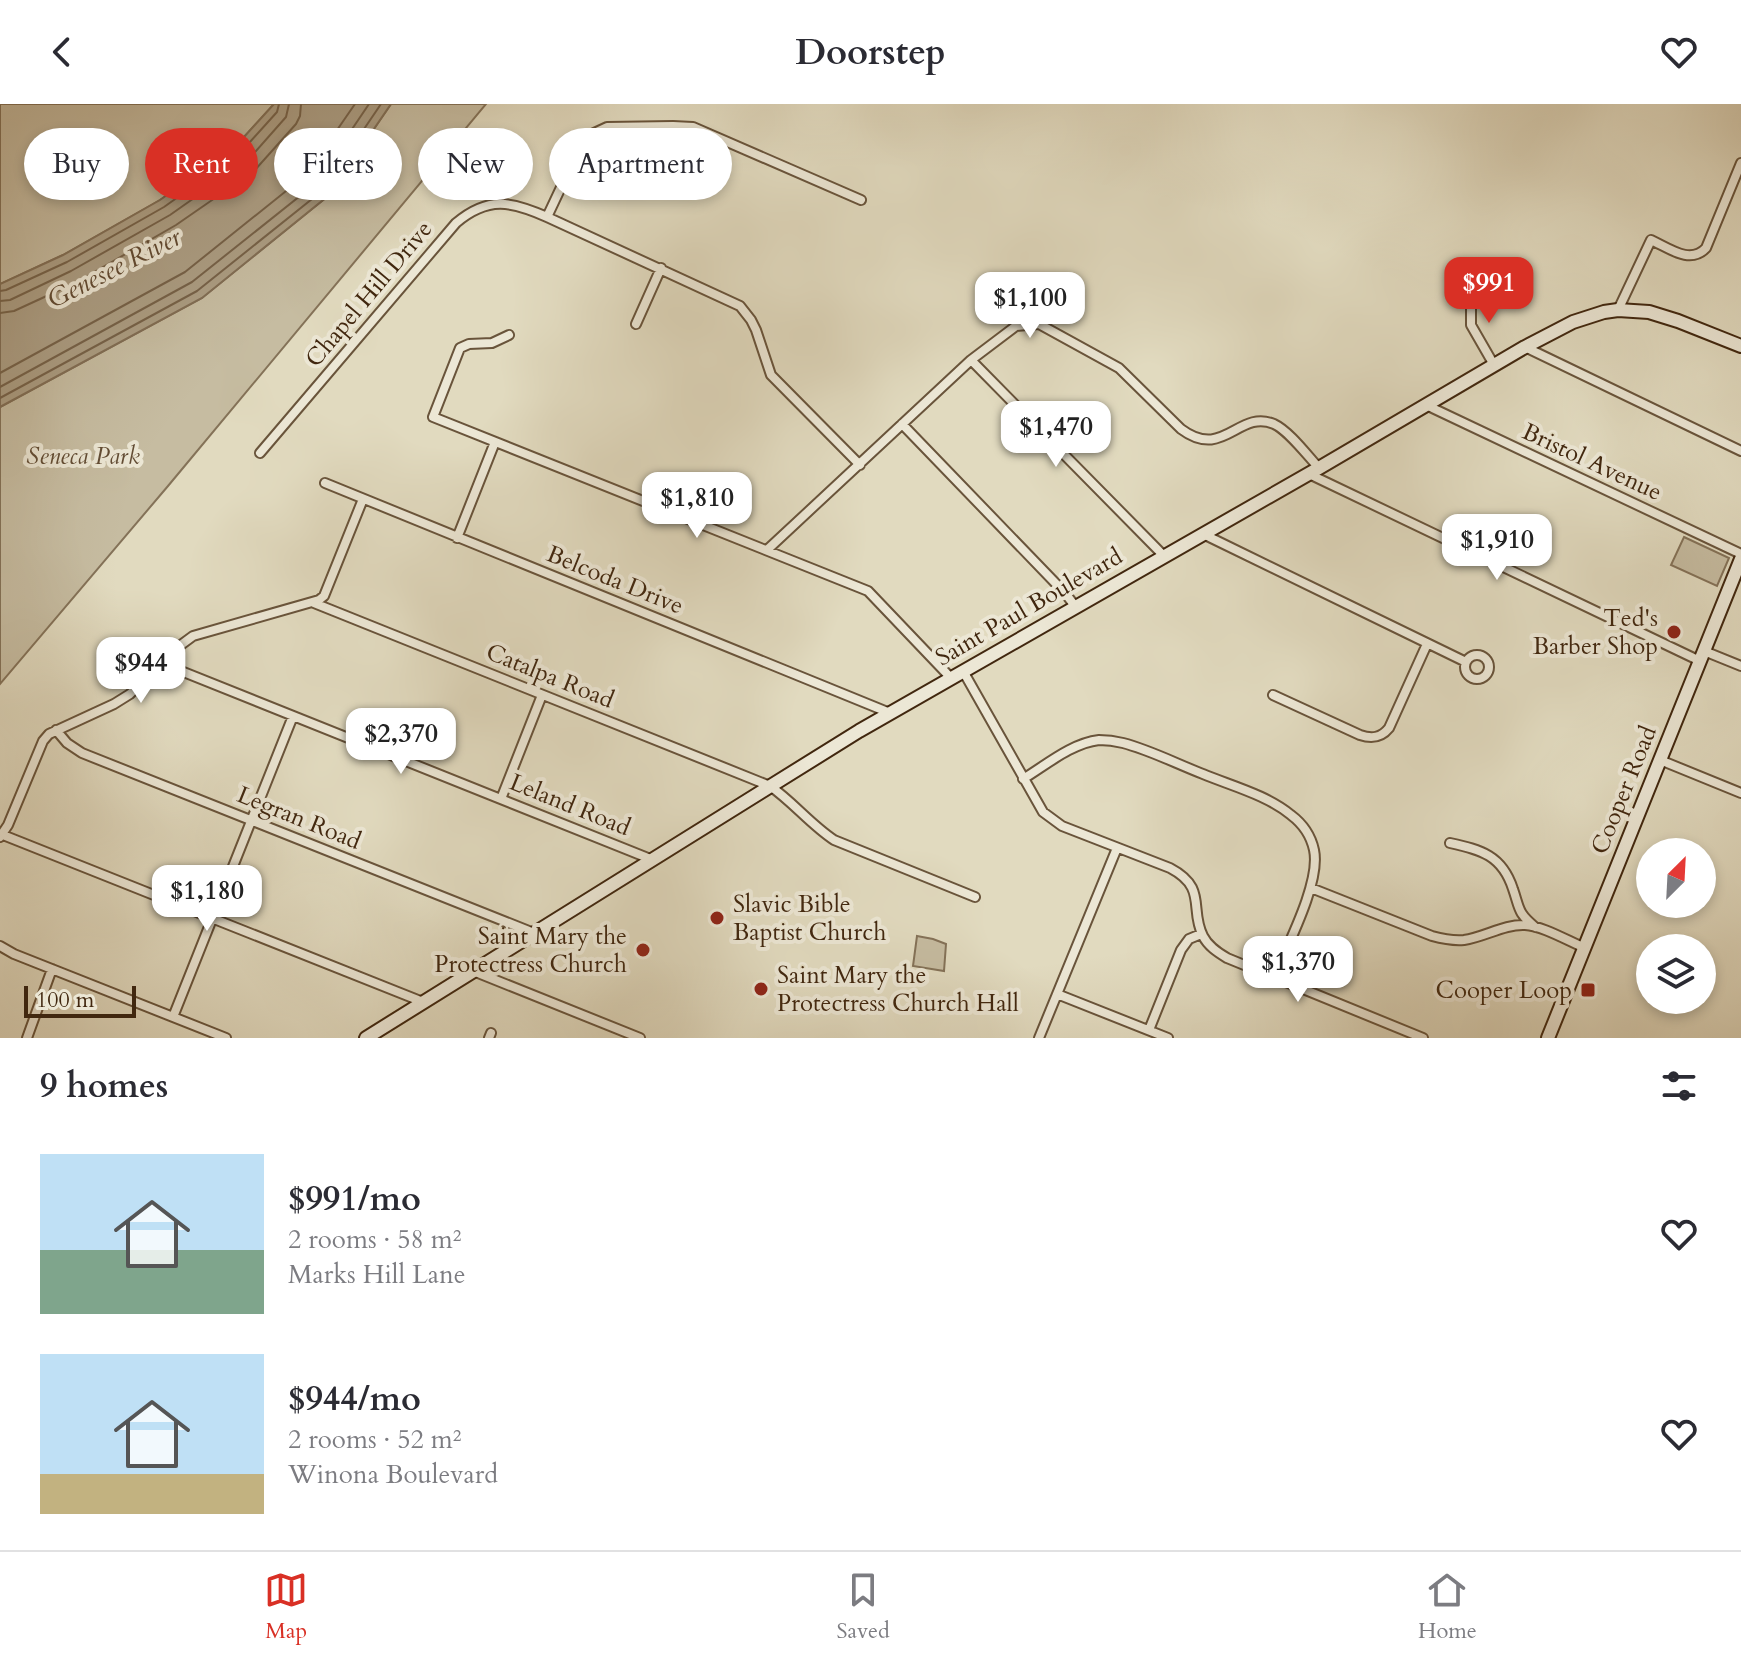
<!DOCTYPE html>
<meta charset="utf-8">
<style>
body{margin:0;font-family:Cardo,serif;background:#f2f2f3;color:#2b2b33;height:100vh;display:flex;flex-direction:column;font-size:30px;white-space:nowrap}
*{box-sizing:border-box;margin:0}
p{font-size:26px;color:#7c7c81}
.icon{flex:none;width:44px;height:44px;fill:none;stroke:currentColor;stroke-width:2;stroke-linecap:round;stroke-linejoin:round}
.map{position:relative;height:934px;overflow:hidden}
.drawer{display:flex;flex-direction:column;background:#fff;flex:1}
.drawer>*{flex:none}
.top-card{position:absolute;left:24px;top:24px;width:800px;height:72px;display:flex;gap:16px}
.needle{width:52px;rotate:24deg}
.fabs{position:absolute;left:1636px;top:734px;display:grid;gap:16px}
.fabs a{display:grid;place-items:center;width:80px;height:80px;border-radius:50%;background:#fff;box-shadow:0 4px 12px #0003;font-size:40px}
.scale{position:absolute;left:24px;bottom:20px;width:112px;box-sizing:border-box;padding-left:8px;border:4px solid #41270f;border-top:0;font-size:22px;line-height:28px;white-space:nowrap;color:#41270f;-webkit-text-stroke:6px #ece7d5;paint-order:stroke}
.price{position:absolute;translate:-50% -68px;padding:0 18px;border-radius:16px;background:#fff;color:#222;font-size:26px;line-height:52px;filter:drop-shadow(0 2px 4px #0008)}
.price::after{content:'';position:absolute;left:50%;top:48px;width:24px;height:18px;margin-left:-12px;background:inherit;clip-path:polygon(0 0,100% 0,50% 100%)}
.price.current{background:#d93025;color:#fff}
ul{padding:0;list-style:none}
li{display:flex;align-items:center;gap:24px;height:200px;padding:0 40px}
li span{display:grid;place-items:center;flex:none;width:224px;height:160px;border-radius:0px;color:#555}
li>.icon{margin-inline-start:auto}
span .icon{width:96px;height:96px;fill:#fffc;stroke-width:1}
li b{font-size:34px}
h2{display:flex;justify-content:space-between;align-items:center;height:96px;padding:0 40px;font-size:34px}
.chip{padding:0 28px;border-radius:36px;background:#fff;box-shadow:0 4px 12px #0003;font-size:28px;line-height:72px}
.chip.current{background:#d93025;color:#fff}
header{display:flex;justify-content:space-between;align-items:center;height:104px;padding:0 40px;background:#fff;font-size:36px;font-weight:700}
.tabs{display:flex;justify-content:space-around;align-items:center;height:112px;border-top:2px solid #e1e1e2;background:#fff;font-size:22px;color:#7c7c81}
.tabs a{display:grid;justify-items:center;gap:4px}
.tabs .current{color:#d93025}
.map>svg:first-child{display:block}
</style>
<header><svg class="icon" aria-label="back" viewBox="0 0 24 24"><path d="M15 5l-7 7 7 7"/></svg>Doorstep<svg class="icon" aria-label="heart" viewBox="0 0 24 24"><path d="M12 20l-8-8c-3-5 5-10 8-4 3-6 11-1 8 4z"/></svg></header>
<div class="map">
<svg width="1741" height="934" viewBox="0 0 1741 934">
<rect width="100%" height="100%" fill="#e1dabf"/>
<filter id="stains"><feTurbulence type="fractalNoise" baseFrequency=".0025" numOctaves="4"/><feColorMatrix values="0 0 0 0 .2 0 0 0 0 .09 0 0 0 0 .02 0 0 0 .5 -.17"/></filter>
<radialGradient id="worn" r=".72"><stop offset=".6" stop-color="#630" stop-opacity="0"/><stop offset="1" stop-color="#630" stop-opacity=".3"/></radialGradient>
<!-- green -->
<path fill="#c6bca1" stroke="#847258" stroke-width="2" d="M0 0H274L235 43 160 96 63 151 0 180Z
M391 0H486L168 382 0 580V303L202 194 328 92Z
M1684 433 1729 454 1717 482 1671 461Z
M917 832 933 835 946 840 944 867 913 862Z"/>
<!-- water -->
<path fill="#ab9d83" stroke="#816e55" stroke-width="2" d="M274 0H391L328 92 202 194 0 303V180L63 151 160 96 235 43Z"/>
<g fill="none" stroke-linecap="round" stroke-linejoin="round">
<!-- shore -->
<path stroke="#766249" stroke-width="2" d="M0 187 6 186 67 158 164 103 240 49 277 8 279 0
M0 197 10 196 71 167 170 111 248 56 286 13 289 0
M0 209 14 207 77 178 176 121 254 67 296 20 300 12 301 0
M0 269 185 168 306 71 355 0
M0 283 192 178 315 80 369 0
M0 294 197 187 322 87 381 0"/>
<defs>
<path id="street" d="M547 113 580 43 592 30 607 23 673 22 693 23 861 96
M1471 183V221L1494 261
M1618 206 1651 136C1669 144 1690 161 1706 144L1741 59
M636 220 661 164
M509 231 492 239 469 240 460 244 433 313 868 487 951 574
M1525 243 1741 347
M971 256 1164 452
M1426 301 1741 450
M902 320 1065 489 1075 502
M260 349 456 119C488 92 511 97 547 113L740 202 751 216 756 226 771 271 860 361
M1309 370 1700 557
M325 379 890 609
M1203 430 1466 558
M457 434 495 338
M767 446 971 256 1016 222 1039 220 1119 264 1181 325C1224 357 1238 305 1274 320 1289 327 1307 351 1319 364
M314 499 770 682C793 698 810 720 834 736L975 793
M1704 547 1741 562
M1465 563a12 12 0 1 1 24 0a12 12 0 1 1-24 0Z
M161 559 653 756
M963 567 1043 708 1062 722 1170 764C1208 784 1189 805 1203 832 1208 842 1217 848 1227 854L1423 934
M1273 591 1360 631C1372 635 1381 634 1389 624L1427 540
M56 626 67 639 82 649 534 829
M1660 656 1741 689
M1023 675C1046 661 1072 639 1099 636 1107 636 1115 637 1123 639 1150 646 1177 660 1203 670 1232 682 1267 691 1291 711 1303 720 1311 732 1314 746 1321 778 1287 842 1274 873
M501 695 542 591
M3 731 423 898
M0 733 8 721 43 637 49 630 114 600 130 590 174 546 193 532 319 496 324 492 363 395
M1450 739C1481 746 1502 751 1513 785 1520 805 1517 808 1535 823
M1311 784 1432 832C1443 835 1453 837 1464 836 1485 833 1504 820 1525 821 1543 822 1568 837 1585 844
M0 842 14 850 226 934
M473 867 640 934
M1057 890 1168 934
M173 913 293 612
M1149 926 1181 846 1189 835 1201 830
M27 934 52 865
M489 934 491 929
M1039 934 1117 744"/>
<path id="secondary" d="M366 934 859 627 1319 364 1525 243 1573 218 1604 208 1618 206 1649 208 1678 217 1741 242
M1548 934 1741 455"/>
</defs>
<!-- street casing -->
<use href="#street" stroke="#69543b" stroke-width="12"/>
<!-- secondary casing -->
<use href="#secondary" stroke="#41270f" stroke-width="16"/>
<!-- street -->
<use href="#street" stroke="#ece7d5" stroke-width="8"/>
<!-- secondary -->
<use href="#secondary" stroke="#ece7d5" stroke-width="12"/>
</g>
<!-- markers -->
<g fill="#8f2418" stroke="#ece7d5" stroke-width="3">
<circle cx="1674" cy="528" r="8"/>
<circle cx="717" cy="814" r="8"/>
<circle cx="643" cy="846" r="8"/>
<circle cx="761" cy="885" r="8"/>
<rect x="1580" y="878" width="16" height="16" rx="4"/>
</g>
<g text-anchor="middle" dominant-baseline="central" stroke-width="8" stroke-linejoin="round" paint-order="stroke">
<!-- street labels -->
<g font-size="24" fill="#41270f" stroke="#ece7d5">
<text transform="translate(369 190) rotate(-50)">Chapel Hill Drive</text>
<text transform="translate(1592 358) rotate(25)">Bristol Avenue</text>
<text transform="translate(615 476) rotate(22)">Belcoda Drive</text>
<text transform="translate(1029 503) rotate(-30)">Saint Paul Boulevard</text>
<text transform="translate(550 572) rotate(22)">Catalpa Road</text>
<text transform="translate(1624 686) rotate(-68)">Cooper Road</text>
<text transform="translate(570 701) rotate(22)">Leland Road</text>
<text transform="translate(299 714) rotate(22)">Legran Road</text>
</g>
<!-- park labels -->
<g font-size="24" font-style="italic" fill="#624c34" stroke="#ece7d5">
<text x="83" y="352">Seneca Park</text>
</g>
<!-- poi labels -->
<g font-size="24" fill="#41270f" stroke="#ece7d5" text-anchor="end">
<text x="1658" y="514">Ted's<tspan x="1658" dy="28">Barber Shop</tspan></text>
<text x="733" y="800" text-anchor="start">Slavic Bible<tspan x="733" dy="28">Baptist Church</tspan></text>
<text x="627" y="832">Saint Mary the<tspan x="627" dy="28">Protectress Church</tspan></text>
<text x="777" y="871" text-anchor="start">Saint Mary the<tspan x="777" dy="28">Protectress Church Hall</tspan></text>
<text x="1572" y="886">Cooper Loop</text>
</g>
<!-- water labels -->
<g font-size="26" font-style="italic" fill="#614a32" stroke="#ece7d5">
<text transform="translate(114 164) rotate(-27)">Genesee River</text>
</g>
</g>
<rect width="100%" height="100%" filter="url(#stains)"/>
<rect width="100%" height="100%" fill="url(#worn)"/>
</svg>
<div class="fabs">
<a><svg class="needle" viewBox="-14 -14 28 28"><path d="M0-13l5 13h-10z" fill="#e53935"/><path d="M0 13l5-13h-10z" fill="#7c7c81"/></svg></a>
<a><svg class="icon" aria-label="layers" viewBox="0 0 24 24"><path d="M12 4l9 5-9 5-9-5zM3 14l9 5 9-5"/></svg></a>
</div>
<div class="scale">100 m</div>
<b class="price current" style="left:1489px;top:221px">$991</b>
<b class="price" style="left:1030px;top:236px">$1,100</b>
<b class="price" style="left:1056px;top:365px">$1,470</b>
<b class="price" style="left:697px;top:436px">$1,810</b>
<b class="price" style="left:1497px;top:478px">$1,910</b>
<b class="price" style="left:141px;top:601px">$944</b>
<b class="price" style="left:401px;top:672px">$2,370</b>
<b class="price" style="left:207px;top:829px">$1,180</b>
<b class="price" style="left:1298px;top:900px">$1,370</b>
<div class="top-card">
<a class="chip">Buy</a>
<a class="chip current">Rent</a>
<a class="chip">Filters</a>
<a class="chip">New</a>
<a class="chip">Apartment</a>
</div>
</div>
<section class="drawer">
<h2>9 homes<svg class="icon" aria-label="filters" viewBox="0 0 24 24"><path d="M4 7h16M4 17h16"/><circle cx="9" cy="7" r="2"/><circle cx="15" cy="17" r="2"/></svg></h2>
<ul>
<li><span style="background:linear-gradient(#bfe0f5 60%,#7fa58c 0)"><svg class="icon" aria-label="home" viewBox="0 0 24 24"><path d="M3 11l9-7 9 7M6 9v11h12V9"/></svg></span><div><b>$991/mo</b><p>2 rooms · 58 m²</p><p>Marks Hill Lane</p></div><svg class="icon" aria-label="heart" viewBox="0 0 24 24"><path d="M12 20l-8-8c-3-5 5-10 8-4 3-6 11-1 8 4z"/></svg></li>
<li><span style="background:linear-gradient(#bfe0f5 75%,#c2b280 0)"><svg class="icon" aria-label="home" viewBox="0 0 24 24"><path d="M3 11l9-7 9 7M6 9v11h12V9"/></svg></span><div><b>$944/mo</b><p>2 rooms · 52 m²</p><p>Winona Boulevard</p></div><svg class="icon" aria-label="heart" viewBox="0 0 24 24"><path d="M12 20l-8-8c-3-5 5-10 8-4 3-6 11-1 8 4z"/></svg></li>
</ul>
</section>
<nav class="tabs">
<a class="current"><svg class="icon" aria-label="map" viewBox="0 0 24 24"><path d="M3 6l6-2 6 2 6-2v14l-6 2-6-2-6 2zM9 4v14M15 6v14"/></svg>Map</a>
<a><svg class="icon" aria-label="saved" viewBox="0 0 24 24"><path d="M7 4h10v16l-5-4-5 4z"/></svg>Saved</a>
<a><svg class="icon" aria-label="home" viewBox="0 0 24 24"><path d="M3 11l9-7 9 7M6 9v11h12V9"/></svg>Home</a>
</nav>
